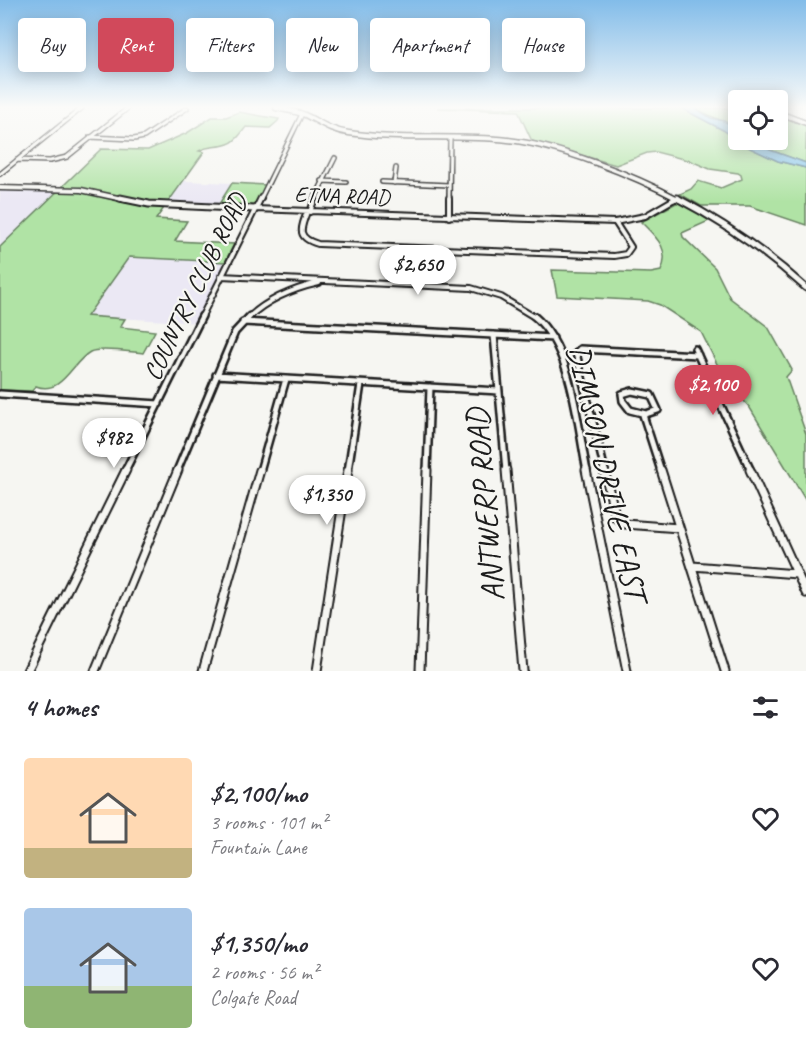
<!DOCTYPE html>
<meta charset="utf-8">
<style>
body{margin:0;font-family:Caveat,sans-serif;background:#f2f2f3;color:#2b2b33;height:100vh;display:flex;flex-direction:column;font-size:22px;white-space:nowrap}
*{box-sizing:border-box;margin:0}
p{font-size:20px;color:#7c7c81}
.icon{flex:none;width:33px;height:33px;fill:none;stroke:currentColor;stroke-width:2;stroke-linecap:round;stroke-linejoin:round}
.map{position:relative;height:671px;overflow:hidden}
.panel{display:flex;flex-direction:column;background:#fff;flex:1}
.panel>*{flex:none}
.top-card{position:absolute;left:18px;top:18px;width:771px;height:54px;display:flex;gap:12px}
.controls{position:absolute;left:728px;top:90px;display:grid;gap:12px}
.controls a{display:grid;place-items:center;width:60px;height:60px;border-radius:6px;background:#fff;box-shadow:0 3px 15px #0003;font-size:30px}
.price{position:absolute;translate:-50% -51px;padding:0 14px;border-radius:21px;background:#fff;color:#222;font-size:20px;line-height:39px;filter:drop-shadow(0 2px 3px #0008)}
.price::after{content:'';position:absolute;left:50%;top:36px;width:18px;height:14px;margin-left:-9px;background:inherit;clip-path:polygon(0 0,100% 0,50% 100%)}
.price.selected{background:#d1495b;color:#fff}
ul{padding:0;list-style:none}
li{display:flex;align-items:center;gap:18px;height:150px;padding:0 24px}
li span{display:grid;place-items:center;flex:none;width:168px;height:120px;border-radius:6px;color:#555}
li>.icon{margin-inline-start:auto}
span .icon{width:72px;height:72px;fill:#fffc;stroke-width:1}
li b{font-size:26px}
h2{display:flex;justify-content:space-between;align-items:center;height:72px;padding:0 24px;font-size:26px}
.pill{padding:0 21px;border-radius:6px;background:#fff;box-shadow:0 3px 15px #0003;font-size:21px;line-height:54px}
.pill.selected{background:#d1495b;color:#fff}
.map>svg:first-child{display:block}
</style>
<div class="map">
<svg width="806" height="671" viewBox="0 0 806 671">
<rect width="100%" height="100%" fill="#f6f6f2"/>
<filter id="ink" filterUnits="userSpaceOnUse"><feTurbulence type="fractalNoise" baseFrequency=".0167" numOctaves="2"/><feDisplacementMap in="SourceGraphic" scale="12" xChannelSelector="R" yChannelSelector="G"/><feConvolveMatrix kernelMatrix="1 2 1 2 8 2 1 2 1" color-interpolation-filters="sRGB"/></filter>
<g filter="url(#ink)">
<!-- built -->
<path fill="#ebe8f4" d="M184 181 232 183 216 208 166 205Z
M0 189 58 190 0 247Z
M129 257 229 262 199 323 86 316Z"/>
<!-- green -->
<path fill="#b0e3a5" stroke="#668060" stroke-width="1.5" d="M437 108H681L723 130 750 148 778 161 806 168V225L750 206H701L680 194 691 189 698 181 721 188 742 179 741 175 738 173 710 169 691 161 656 152 647 153 616 165 532 141 518 111Z
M695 108H738V129C724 120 709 117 695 108Z
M239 112 279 119 278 121 270 128 246 127C241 133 236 142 228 144 218 148 209 145 199 151L204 152 156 219 187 221 175 241 234 244 225 262 129 257 87 316 125 319 120 327 155 331 143 353C131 352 99 347 90 352 72 362 62 396 36 386L32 391 0 390V247L101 149 148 150 187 133 212 117H226Z
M777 114 806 124V163L770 150 753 140H777Z
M232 183 266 185 255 206 219 204Z
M678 202H683L711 220 682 233 683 237 715 268 730 298 768 327 792 370 786 377 806 434V501L750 408 723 376 701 332 660 305 648 301 557 296 552 270 651 273 661 271C671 249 656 237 641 222Z"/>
<!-- water -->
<path fill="#89c7ea" stroke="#5d8398" stroke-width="1.5" d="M681 108H695L711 118 724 121 738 129V140H753L770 150 806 163V168L778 161 750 148 723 130Z"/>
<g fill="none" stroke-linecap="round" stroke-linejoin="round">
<defs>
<path id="street-far3" d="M90 137 134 139 144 137 187 108
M17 160 50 161 67 157 128 108
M0 174 82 108
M322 181 346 182
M382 182 449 185
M394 183 396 168
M260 200 302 114
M314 200 335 158
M449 200 450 138
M674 200 678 197"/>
<path id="street-far2" d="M255 209 615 222 645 216 676 198
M307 212C300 230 297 238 318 244L614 256 626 254 631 247 615 222
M310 212 315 198
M449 217V198
M221 276 471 288 501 297 536 318
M201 318 261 198
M248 318C268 299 292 289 319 283"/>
<path id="street-far1" d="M534 316C573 349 577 424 587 471
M243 322 553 338
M494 335 506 471
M695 349 751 471
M216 375 499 391
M632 391 651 395 658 410 646 414 630 410 623 401 622 394Z
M0 394 159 404
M643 415 661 471
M125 471 202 316
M177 471 235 332 250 316
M260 471 286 379
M348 471 361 384
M427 471 430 387
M605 471 576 353 580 349 698 355"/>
<path id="street" d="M506 470 523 671
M586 470 627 671
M604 470 616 518 625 524 679 528
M661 470 725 671
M750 470 806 593
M692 566 797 574
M27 671 126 470
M95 671 178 470
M203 671 260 470
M317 671 348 470
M420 671 427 470"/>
<path id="secondary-far1" d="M276 108C285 110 294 111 303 114 318 121 331 131 349 133 401 141 455 134 508 140 558 145 635 176 680 200
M777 112 806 123
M0 188 81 190 127 200"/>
<path id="secondary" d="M120 198 149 204 255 209
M677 198C725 223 766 252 806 288"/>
</defs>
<!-- street-far3 casing -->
<use href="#street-far3" stroke="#1c1c1c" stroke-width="6"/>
<!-- street-far2 casing -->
<use href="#street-far2" stroke="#1c1c1c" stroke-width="8"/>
<!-- street-far1 casing -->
<use href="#street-far1" stroke="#1c1c1c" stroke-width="10"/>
<!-- street casing -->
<use href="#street" stroke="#1c1c1c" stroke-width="11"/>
<!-- secondary-far1 casing -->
<use href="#secondary-far1" stroke="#1c1c1c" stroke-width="7"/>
<!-- secondary casing -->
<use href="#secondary" stroke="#1c1c1c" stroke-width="9"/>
<!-- street-far3 -->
<use href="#street-far3" stroke="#f6f6f2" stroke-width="3"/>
<!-- street-far2 -->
<use href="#street-far2" stroke="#f6f6f2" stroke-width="4"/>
<!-- street-far1 -->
<use href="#street-far1" stroke="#f6f6f2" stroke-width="5"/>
<!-- street -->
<use href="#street" stroke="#f6f6f2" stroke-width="7"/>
<!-- secondary-far1 -->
<use href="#secondary-far1" stroke="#f6f6f2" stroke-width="4"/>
<!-- secondary -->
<use href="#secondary" stroke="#f6f6f2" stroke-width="5"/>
</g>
</g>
<!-- sky -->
<linearGradient id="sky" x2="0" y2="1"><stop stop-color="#82bce9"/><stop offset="0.53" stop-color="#fbfbf9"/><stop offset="1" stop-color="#fbfbf9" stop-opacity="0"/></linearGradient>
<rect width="806" height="202" fill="url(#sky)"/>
<g text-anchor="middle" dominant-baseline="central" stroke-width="4.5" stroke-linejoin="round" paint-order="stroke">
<!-- far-street labels -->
<g font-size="22" fill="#1c1c1c" stroke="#f6f6f2">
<text transform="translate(342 196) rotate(2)">ETNA ROAD</text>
</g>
<!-- street labels -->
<g font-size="26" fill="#1c1c1c" stroke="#f6f6f2">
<text transform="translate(195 287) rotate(-64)">COUNTRY CLUB ROAD</text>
</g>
<!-- near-street labels -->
<g font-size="32" fill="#1c1c1c" stroke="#f6f6f2">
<text transform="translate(607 472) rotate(77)">DIMSON DRIVE EAST</text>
<text transform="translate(485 505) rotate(-95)">ANTWERP ROAD</text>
</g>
</g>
</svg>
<div class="controls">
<a><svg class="icon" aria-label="locate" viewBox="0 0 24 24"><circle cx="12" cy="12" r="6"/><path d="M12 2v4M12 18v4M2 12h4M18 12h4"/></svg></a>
</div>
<b class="price" style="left:418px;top:296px">$2,650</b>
<b class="price selected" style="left:713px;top:416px">$2,100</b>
<b class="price" style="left:114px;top:469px">$982</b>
<b class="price" style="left:327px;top:526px">$1,350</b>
<div class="top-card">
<a class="pill">Buy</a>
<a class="pill selected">Rent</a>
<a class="pill">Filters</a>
<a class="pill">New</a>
<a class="pill">Apartment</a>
<a class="pill">House</a>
</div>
</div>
<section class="panel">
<h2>4 homes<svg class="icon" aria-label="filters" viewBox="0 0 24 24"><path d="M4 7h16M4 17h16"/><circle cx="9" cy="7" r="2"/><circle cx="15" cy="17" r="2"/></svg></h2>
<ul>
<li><span style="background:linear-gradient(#ffd9b3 75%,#c2b280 0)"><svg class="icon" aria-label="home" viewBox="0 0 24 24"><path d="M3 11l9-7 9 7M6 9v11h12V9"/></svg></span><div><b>$2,100/mo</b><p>3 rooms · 101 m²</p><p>Fountain Lane</p></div><svg class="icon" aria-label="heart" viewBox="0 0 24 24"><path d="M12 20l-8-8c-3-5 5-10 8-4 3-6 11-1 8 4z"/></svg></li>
<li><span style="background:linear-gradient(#a9c7e8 65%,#8fb573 0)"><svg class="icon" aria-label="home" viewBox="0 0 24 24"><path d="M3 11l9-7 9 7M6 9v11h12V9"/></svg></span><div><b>$1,350/mo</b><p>2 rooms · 56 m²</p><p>Colgate Road</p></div><svg class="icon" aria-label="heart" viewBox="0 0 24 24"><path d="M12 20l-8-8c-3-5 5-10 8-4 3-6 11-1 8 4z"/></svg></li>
</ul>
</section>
